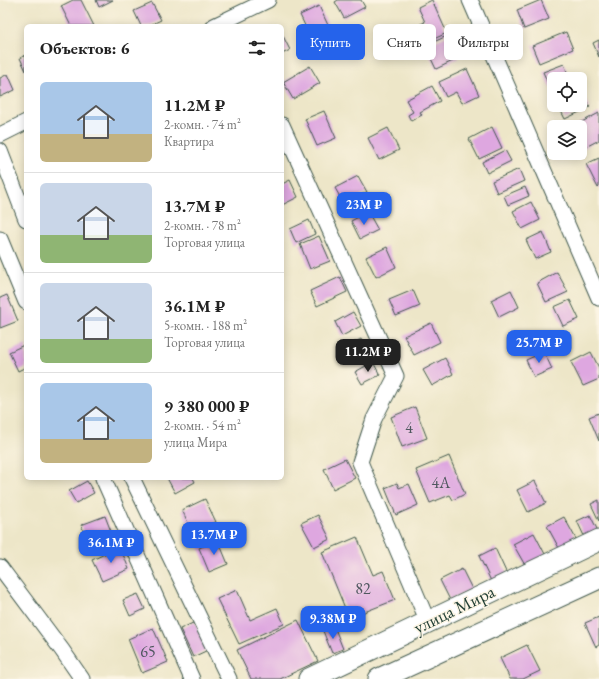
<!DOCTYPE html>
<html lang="ru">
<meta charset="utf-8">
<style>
body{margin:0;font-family:"EB Garamond",serif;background:#f6f6f6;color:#222;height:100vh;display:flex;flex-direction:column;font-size:15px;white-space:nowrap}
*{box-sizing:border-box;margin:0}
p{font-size:13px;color:#767676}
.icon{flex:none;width:22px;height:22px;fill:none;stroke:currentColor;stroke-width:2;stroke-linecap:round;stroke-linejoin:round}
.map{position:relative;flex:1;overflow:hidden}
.sheet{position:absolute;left:24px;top:24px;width:260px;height:456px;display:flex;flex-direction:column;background:#fff;border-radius:6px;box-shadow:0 2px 10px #0003}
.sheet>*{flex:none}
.guide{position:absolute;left:296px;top:24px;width:243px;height:36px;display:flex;gap:8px}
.fabs{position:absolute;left:547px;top:72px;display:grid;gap:8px}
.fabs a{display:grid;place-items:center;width:40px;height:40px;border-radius:6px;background:#fff;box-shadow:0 2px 10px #0003;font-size:20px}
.price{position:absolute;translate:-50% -34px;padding:0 9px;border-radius:8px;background:#2563eb;color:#fff;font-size:13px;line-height:26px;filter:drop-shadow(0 1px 2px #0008)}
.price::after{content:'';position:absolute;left:50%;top:24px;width:12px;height:9px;margin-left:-6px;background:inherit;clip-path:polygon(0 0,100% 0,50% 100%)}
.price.on{background:#222;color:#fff}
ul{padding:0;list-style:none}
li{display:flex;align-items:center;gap:12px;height:100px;padding:0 16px}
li+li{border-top:1px solid #e0e0e0}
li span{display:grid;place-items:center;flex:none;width:112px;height:80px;border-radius:6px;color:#555}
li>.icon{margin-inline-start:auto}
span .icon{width:48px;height:48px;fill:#fffc;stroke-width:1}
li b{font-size:17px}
h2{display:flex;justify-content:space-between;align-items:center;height:48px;padding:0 16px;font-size:17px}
.tag{padding:0 14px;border-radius:6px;background:#fff;box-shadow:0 2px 10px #0003;font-size:14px;line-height:36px}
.tag.on{background:#2563eb;color:#fff}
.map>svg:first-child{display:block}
</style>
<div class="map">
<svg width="599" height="679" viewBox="0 0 599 679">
<rect width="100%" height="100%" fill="#fcf5e5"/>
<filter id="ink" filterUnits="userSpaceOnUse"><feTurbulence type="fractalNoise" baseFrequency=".025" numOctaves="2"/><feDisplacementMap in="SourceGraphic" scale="8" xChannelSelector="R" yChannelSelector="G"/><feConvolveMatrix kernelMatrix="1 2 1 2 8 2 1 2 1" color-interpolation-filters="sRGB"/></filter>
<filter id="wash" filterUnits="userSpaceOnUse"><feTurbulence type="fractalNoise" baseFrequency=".012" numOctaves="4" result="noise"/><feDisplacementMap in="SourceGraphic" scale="16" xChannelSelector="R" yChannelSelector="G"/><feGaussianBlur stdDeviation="0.9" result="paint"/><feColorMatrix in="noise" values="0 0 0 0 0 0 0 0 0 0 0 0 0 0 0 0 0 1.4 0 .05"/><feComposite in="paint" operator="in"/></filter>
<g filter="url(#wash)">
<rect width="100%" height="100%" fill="#ede6c8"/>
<g id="blocks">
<!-- building -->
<path fill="#dea7e0" d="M73 0H81L94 26H71L61 6Z
M96 0H113L99 7Z
M338 0H361L365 7 344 18 335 2Z
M432 0 447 33 405 52 397 35 425 22 418 7Z
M541 0 549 19 524 29 517 10Z
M152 3 161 20 148 26H141L134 11Z
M319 6 335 40 316 49 300 15Z
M566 32 573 49 539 63 532 46Z
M282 34 290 50 282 54Z
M449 35 459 58 436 69 425 46Z
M599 40V57L593 43Z
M26 55V71L20 58Z
M564 64 570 79H554V87L550 88 543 72Z
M310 66 320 83 293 99 283 82Z
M467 69 479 95 462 103 456 92 446 97 439 82Z
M8 74 15 90 0 97V78Z
M432 86 440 101 420 112 422 115 411 121 408 115 413 112 406 100Z
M581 90 590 107 565 119 558 105H580Z
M324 111 336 138 317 146 305 119Z
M599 113V140L580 150V127H572Z
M492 127 502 148 479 159 469 139Z
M388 128 399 150 379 160 368 138Z
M505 150 511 161 487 173 482 162Z
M599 158V187L598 188 586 164Z
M519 169 524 181 497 193 492 181Z
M358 176 367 192 344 204 335 188Z
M290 180 298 197 282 205V184Z
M525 187 529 196 508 205 504 196Z
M531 202 540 220 522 229 513 211Z
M368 212 378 230 360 239 351 221Z
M309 220 315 234 296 243 290 229Z
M543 232 551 252 535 259 526 240Z
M319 236 330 261 310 269 300 244Z
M387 247 396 267 376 277 366 257Z
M557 272 568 292 546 302 537 283Z
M340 277 347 292 317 306 310 291Z
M413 290 420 306 396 316 389 300Z
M511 290 519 307 499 317 491 300Z
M7 295 18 321 0 328V298Z
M570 300 579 319 563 326 554 307Z
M353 312 361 326 342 336 335 322Z
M431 323 440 342 414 355 404 336Z
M361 339 368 353 351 361 345 347Z
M26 344V367L18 371 9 352Z
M544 352 552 369 534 377 526 360Z
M591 352 599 368V379L583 386 571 362Z
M445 358 453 374 432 386 423 370Z
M373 362 380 375 362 384 355 372Z
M415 407 427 438 402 447 391 417Z
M599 413V441L589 417Z
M449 456 465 494 453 500 450 495 430 503 416 470Z
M345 459 355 478 333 489 324 469Z
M167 478H193L195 482 175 493Z
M87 481 94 493 76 503 69 491Z
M535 481 546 503 528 512 517 490Z
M397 483 399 488 409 484 418 505 396 515 385 488Z
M205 499 216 522 193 533 182 510Z
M599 500V521L591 504Z
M318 515 330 539 314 547 301 523Z
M590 515 598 531 585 538 577 521Z
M105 516 112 534 88 543 81 525Z
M564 517 576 539 559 548 547 526Z
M534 533 546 556 526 567 513 544Z
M357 537 373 575 383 571 395 600 349 618 322 552Z
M218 540 228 564 209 572 199 548Z
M120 547 129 569 102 581 92 560Z
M495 548 507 574 491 581 479 556Z
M462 569 472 589 450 600 440 580Z
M237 590 250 620 277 608 284 624 239 644 217 599Z
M138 594 145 609 130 616 123 600Z
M599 617V645L596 647 585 623Z
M298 620 318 661 280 679H251L237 650Z
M195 622 208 650 193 657 180 629Z
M334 626 343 649 332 653 323 631Z
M153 628 168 662 142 673 128 639Z
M527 645 540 671 523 679H510L500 658Z"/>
</g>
</g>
<g filter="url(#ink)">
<use href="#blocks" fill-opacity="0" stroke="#3e564a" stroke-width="1"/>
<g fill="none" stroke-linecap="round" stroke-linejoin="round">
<defs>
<path id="street" d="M470 0 599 298
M214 26 268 0
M282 125 396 376 374 419 360 462 428 622
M0 135 26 122
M0 151 26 219
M0 239 26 302
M103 478 192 679
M132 478 229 679
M0 567 62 650 82 679"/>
<path id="secondary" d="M309 679 599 540
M379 679 599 578"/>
</defs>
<!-- street casing -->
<use href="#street" stroke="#3e564a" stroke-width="17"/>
<!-- secondary casing -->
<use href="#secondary" stroke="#3e564a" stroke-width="23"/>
<!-- street -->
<use href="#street" stroke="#fff" stroke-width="15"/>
<!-- secondary -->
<use href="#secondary" stroke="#fff" stroke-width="21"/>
</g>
</g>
<g text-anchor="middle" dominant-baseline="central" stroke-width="3" stroke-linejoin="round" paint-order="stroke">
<!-- number labels -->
<g font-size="16" fill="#4f585f">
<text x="409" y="427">4</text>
<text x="441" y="482">4А</text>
<text x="363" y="588">82</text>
<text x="148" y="651">65</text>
</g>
<!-- street labels -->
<g font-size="18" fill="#1f3d34" stroke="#fcf5e5">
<text transform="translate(454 609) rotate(-26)">улица Мира</text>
</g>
</g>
</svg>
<div class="fabs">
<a><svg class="icon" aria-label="locate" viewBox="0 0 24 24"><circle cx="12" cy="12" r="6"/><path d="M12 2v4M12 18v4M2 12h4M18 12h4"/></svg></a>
<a><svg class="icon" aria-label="layers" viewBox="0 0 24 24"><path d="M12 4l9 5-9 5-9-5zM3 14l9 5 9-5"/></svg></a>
</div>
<b class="price" style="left:364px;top:226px">23M ₽</b>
<b class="price" style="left:539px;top:364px">25.7M ₽</b>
<b class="price on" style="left:368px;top:373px">11.2M ₽</b>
<b class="price" style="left:214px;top:556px">13.7M ₽</b>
<b class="price" style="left:111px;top:564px">36.1M ₽</b>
<b class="price" style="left:333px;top:640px">9.38M ₽</b>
<div class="guide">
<a class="tag on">Купить</a>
<a class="tag">Снять</a>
<a class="tag">Фильтры</a>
</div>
<section class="sheet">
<h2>Объектов: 6<svg class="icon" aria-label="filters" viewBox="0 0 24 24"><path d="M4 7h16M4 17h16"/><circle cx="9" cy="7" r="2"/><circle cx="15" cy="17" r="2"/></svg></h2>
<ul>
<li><span style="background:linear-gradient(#a9c7e8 65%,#c2b280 0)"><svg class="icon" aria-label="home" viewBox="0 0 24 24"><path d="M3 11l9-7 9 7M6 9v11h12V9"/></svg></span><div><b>11.2M ₽</b><p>2-комн. · 74 m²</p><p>Квартира</p></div></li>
<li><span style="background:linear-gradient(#c9d6e8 65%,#8fb573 0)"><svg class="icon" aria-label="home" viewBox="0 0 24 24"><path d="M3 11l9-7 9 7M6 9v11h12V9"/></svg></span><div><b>13.7M ₽</b><p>2-комн. · 78 m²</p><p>Торговая улица</p></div></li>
<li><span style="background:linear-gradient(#c9d6e8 70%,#8fb573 0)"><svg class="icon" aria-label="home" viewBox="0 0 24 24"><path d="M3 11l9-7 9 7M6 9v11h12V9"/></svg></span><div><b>36.1M ₽</b><p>5-комн. · 188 m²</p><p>Торговая улица</p></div></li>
<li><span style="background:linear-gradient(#a9c7e8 70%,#c2b280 0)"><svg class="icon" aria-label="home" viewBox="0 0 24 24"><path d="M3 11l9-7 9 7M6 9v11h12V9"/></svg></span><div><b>9 380 000 ₽</b><p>2-комн. · 54 m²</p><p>улица Мира</p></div></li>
</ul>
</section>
</div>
